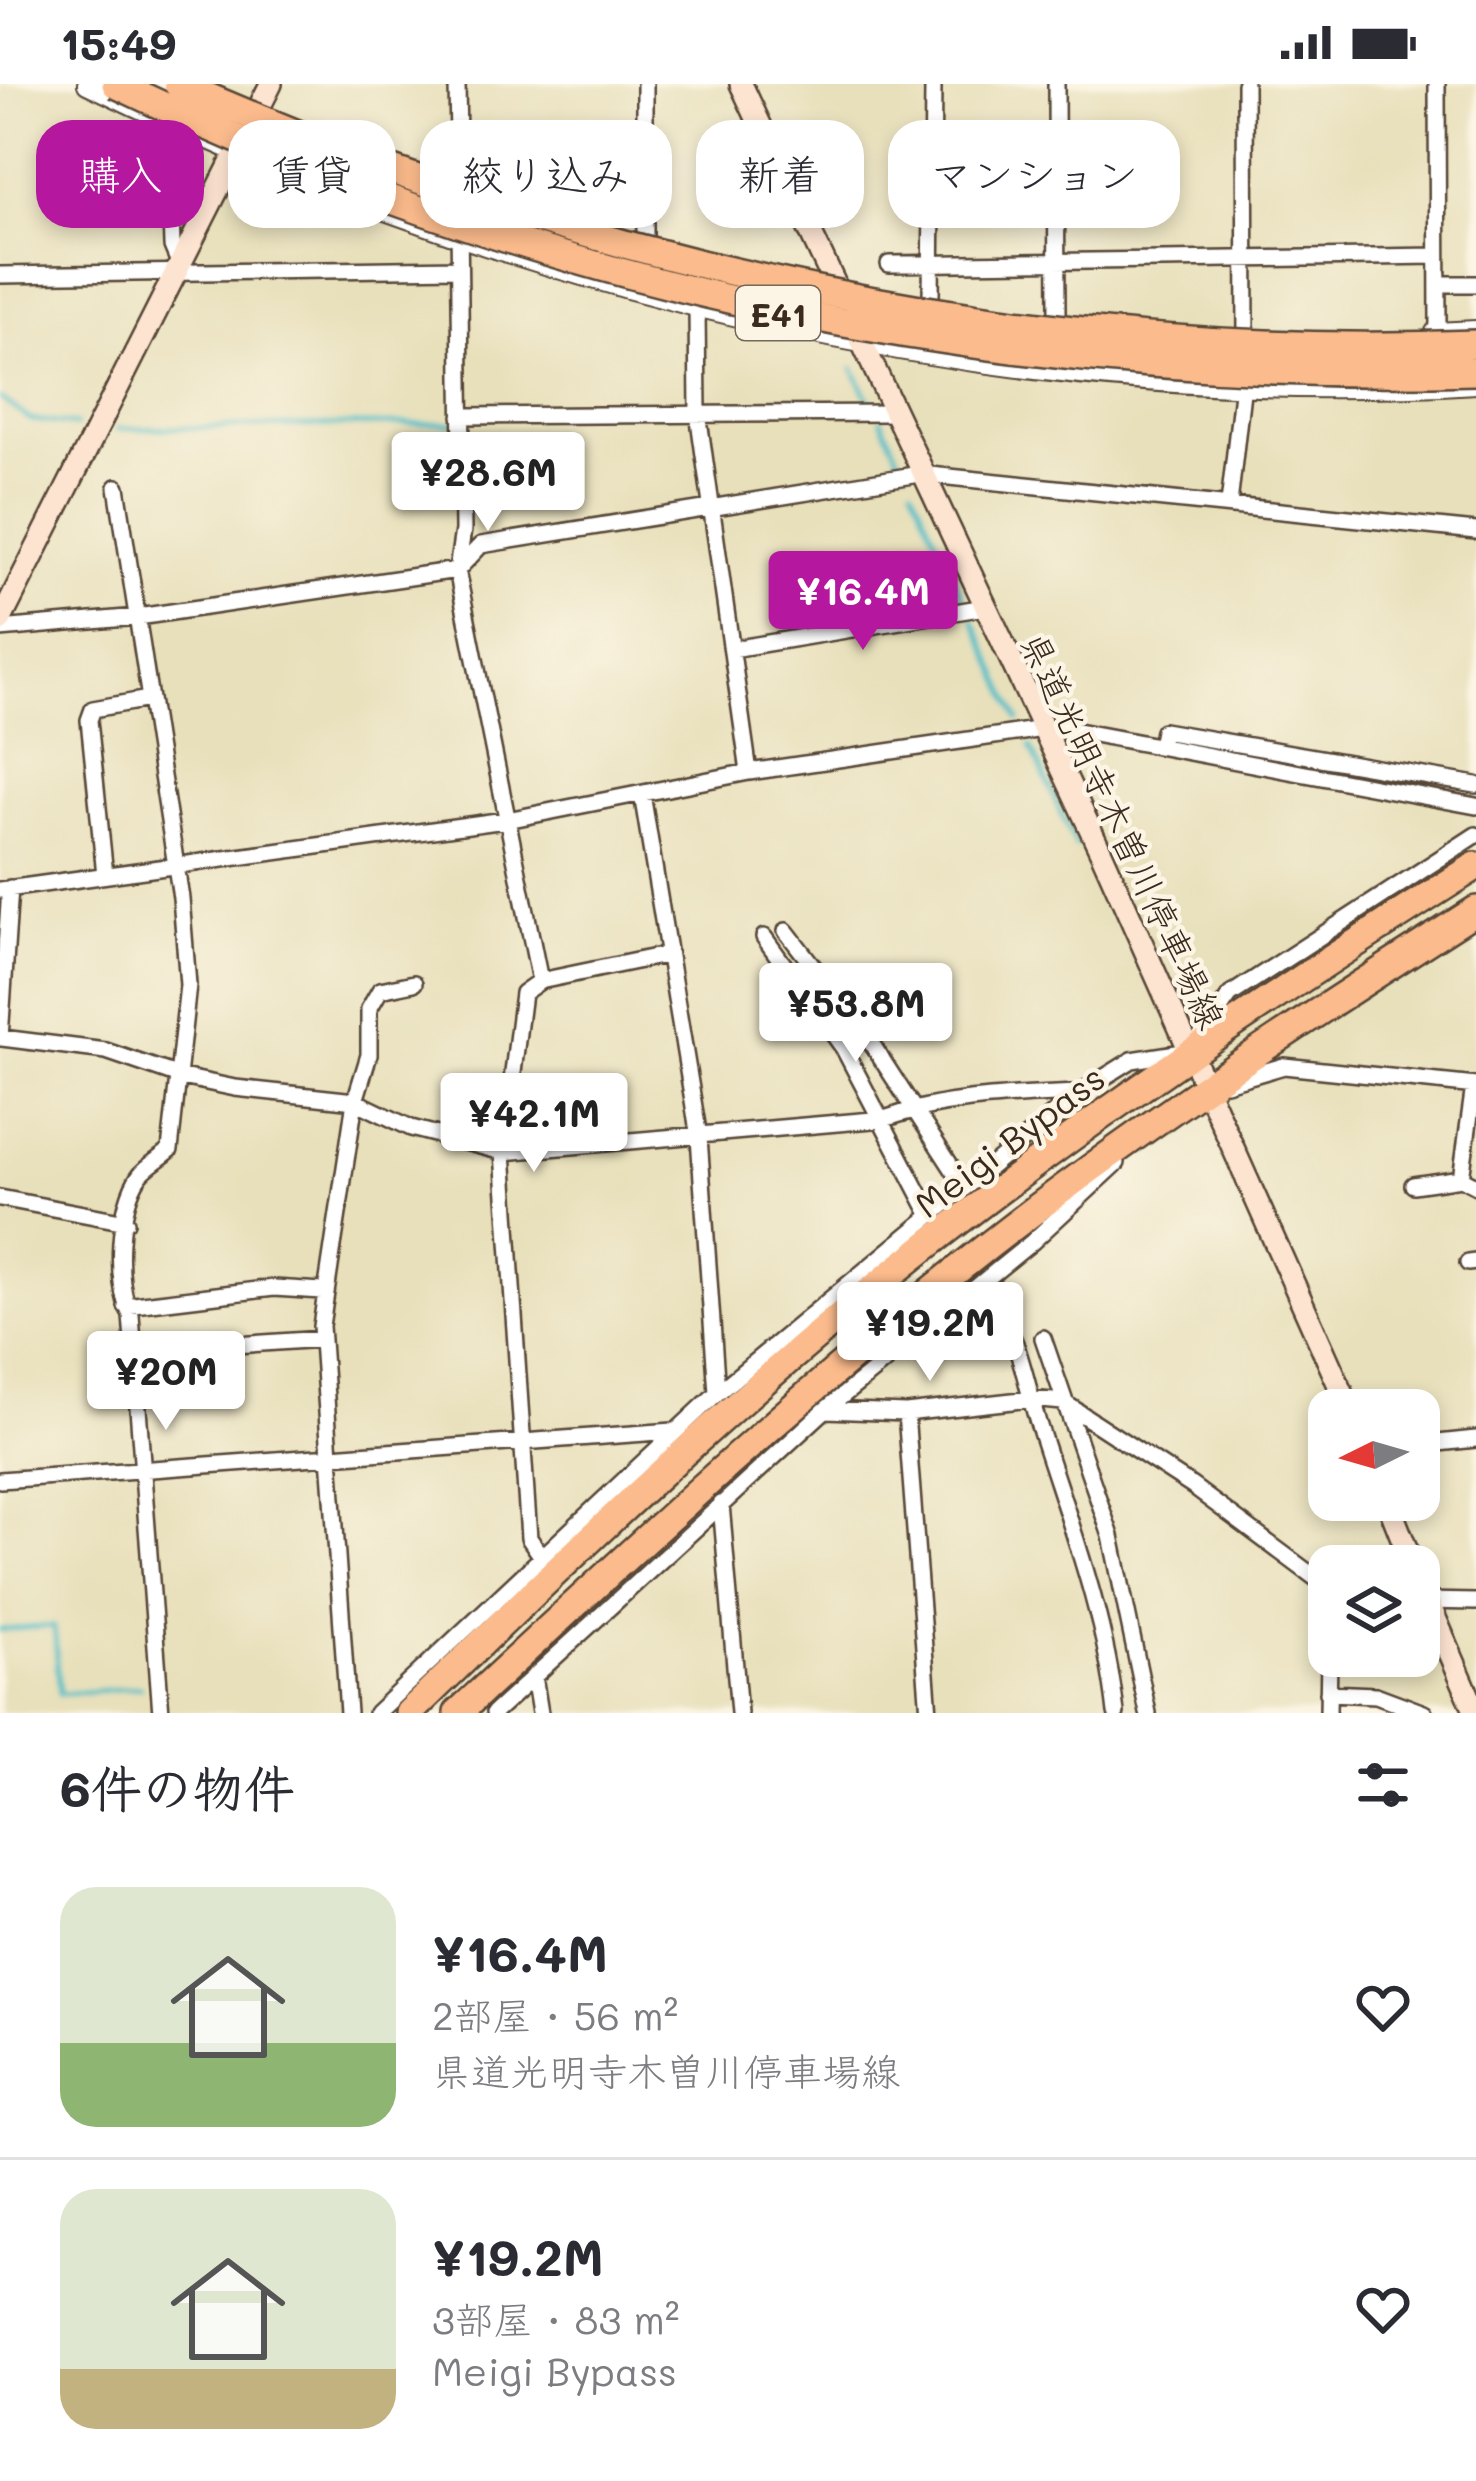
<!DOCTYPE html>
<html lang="ja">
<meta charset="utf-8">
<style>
body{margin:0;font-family:Mali,"Klee One",sans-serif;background:#f7f7f7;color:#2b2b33;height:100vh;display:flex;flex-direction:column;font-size:45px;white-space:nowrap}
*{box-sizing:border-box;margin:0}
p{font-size:39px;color:#7c7c81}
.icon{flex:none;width:66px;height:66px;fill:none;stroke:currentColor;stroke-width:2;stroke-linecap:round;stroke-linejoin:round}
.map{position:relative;height:1629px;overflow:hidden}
.sheet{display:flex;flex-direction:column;background:#fff;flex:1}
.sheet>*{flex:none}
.top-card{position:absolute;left:36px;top:36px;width:1404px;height:108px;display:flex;gap:24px}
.needle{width:78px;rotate:265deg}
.controls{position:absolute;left:1308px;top:1305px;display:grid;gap:24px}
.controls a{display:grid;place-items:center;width:132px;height:132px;border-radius:24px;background:#fff;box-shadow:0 6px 18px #0003;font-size:60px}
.price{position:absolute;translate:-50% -102px;padding:0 27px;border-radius:12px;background:#fff;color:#222;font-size:39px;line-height:78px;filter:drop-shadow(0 3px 6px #0008)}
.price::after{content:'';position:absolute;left:50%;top:72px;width:36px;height:27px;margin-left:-18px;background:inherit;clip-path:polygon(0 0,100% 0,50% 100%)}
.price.selected{background:#b5179e;color:#fff}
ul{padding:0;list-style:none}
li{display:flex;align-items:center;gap:36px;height:300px;padding:0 60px}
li+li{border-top:3px solid #e1e1e2}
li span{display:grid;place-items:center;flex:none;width:336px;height:240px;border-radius:36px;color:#555}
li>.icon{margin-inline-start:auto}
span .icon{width:144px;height:144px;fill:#fffc;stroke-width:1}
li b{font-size:51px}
h2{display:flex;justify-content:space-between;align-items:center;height:144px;padding:0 60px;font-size:51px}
.pill{padding:0 42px;border-radius:36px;background:#fff;box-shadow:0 6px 18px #0003;font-size:42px;line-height:108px}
.pill.selected{background:#b5179e;color:#fff}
.status{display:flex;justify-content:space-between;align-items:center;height:84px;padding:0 60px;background:#fff;direction:ltr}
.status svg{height:33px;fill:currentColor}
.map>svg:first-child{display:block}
</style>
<div class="status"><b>15:49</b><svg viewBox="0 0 49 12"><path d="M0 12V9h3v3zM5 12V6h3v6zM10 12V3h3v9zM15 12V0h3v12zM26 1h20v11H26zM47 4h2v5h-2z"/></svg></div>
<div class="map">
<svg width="1476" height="1629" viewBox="0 0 1476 1629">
<rect width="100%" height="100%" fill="#fcf5e5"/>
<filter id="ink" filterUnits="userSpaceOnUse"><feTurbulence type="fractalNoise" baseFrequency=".00833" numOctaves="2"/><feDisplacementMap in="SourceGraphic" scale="24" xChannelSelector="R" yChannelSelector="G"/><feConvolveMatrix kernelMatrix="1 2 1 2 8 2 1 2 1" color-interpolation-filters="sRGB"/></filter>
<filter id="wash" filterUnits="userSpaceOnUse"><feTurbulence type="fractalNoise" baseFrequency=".004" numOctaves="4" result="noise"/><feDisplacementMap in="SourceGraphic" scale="48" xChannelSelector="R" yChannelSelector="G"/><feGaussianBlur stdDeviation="2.7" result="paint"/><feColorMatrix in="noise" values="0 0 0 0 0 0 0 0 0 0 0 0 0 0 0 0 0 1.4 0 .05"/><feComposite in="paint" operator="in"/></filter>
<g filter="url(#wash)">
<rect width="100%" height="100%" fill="#e8e0bb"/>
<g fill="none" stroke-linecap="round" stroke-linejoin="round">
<!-- stream -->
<path stroke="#50bec7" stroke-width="4.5" d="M853 284 873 324
M0 314 31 336 76 341
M881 335 904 385
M117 345 453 339
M912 403 966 520
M973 535 1019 636
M1031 662 1076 762
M0 1546 54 1542 60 1610 140 1603"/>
</g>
</g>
<g filter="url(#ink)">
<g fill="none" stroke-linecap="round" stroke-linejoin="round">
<defs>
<path id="minor" d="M457 0 459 111
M645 0V155
M1056 0 1057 234
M1245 0 1246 261
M1437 0 1438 248
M168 29 172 162 180 181
M459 141 463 446 457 486 540 897
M889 180 1437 172
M0 191 459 184
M1438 200H1476
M931 216 933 0
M697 225 698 329 749 688
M461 332 892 329
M117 403 181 814 188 901 170 1066C161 1074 147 1082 140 1091 118 1120 114 1199 131 1231L161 1629
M1229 420 1244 291
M0 545 138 533 457 486 481 461 920 390 1476 447
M732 565 985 523
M1160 662 1163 647 1476 701
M642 710 699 1053 717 1309
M105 791 89 636 93 625 149 615
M0 806 512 735 749 688 1043 645H1067L1476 722
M786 847 864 948 958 1093
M764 853 844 965 928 1126
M1200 953 1230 911 1476 751
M0 954 10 804
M2 954 106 967 182 993 235 1004 355 1017 411 1044 503 1068 884 1035C947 1013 1013 1012 1079 1009
M1226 999 1284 982 1476 1002
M1474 1002 1461 1094 1476 1102
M1413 1101 1461 1094
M0 1114 126 1138
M1468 1179 1476 1178
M988 1214C1020 1248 1025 1299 1039 1342 1069 1437 1105 1529 1116 1629
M126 1222 274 1204 322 1207
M1043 1254 1111 1452 1148 1629
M134 1268 322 1255
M825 1326 906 1329 1030 1315 1063 1318 1192 1402 1329 1504
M906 1329 929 1629
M1419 1361 1476 1355
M0 1396 673 1347
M721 1420 739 1629
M540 1470 529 1454 503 1068 523 909 540 897 665 871
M1422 1517 1476 1518
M534 1592 540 1629
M1328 1609 1376 1611 1424 1629
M348 1629 321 1242 355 1017 369 971V925L380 906 414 899
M376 1629 717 1309 1079 1009 1132 976 1183 968
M494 1629 825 1326 1032 1158 1117 1079
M1328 1629 1329 1572"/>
<path id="tertiary" d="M87 0C516 208 997 329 1476 300
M1435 248 1476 246"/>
<path id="secondary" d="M741 0 1102 770 1350 1326
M0 537 271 0
M1387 1416 1413 1482
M1419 1497 1476 1629"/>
<path id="trunk" d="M409 1629C576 1467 746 1303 929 1160 1104 1023 1289 901 1476 782
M458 1629C637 1462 816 1294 1011 1144 1160 1029 1318 927 1476 826"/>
</defs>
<!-- minor casing -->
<use href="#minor" stroke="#554536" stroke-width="20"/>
<!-- tertiary casing -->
<use href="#tertiary" stroke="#554536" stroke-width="22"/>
<!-- secondary casing -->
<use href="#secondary" stroke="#554536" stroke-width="26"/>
<!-- trunk casing -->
<use href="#trunk" stroke="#554536" stroke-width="32"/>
<!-- minor -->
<use href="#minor" stroke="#fff" stroke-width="15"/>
<!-- tertiary -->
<use href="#tertiary" stroke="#fff" stroke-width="18"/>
<!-- secondary -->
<use href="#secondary" stroke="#fde4d1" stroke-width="21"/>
<!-- trunk -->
<use href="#trunk" stroke="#fbbb8c" stroke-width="27"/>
<defs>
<path id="motorway-bridge" d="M116 0C548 207 998 300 1476 287
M178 0C589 182 1025 278 1476 260"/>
</defs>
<!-- motorway-bridge casing -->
<use href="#motorway-bridge" stroke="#554536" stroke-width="32" stroke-linecap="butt"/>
<!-- motorway-bridge -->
<use href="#motorway-bridge" stroke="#fbbb8c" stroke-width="27"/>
</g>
</g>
<g text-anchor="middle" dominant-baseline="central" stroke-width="9" stroke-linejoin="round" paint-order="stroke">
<!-- shield labels -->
<rect fill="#fcf5e5" stroke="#75675a" stroke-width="3" x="736" y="202" width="84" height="54" rx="9"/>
<g font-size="33" font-weight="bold" fill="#3b2a1e">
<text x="778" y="229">E41</text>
</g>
<!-- street labels -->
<g font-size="36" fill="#3b2a1e" stroke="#fcf5e5">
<text transform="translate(1124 746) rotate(65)">県道光明寺木曽川停車場線</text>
<text transform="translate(1009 1056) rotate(-37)">Meigi Bypass</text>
</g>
</g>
</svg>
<div class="controls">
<a><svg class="needle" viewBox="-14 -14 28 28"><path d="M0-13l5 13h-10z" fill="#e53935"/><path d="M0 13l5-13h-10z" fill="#7c7c81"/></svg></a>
<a><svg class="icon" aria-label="layers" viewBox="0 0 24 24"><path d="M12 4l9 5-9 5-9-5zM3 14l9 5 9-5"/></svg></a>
</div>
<b class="price" style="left:488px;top:450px">¥28.6M</b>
<b class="price selected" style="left:863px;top:569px">¥16.4M</b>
<b class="price" style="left:856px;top:981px">¥53.8M</b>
<b class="price" style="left:534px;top:1091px">¥42.1M</b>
<b class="price" style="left:930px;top:1300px">¥19.2M</b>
<b class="price" style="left:166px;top:1349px">¥20M</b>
<div class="top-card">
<a class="pill selected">購入</a>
<a class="pill">賃貸</a>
<a class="pill">絞り込み</a>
<a class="pill">新着</a>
<a class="pill">マンション</a>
</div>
</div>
<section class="sheet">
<h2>6件の物件<svg class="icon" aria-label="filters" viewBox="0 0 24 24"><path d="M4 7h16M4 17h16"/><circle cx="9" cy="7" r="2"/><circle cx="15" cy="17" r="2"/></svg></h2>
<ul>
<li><span style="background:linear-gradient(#dfe7d0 65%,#8fb573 0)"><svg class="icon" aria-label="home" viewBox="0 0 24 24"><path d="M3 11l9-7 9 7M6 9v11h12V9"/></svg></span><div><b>¥16.4M</b><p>2部屋 · 56 m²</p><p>県道光明寺木曽川停車場線</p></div><svg class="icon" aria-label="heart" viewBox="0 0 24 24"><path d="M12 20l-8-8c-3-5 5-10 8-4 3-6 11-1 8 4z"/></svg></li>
<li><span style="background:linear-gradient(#dfe7d0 75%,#c2b280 0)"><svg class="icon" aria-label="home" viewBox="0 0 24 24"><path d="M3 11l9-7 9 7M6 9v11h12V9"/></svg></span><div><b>¥19.2M</b><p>3部屋 · 83 m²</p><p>Meigi Bypass</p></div><svg class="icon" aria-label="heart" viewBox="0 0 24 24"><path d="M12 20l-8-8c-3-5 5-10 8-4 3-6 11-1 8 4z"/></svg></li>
</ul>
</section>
